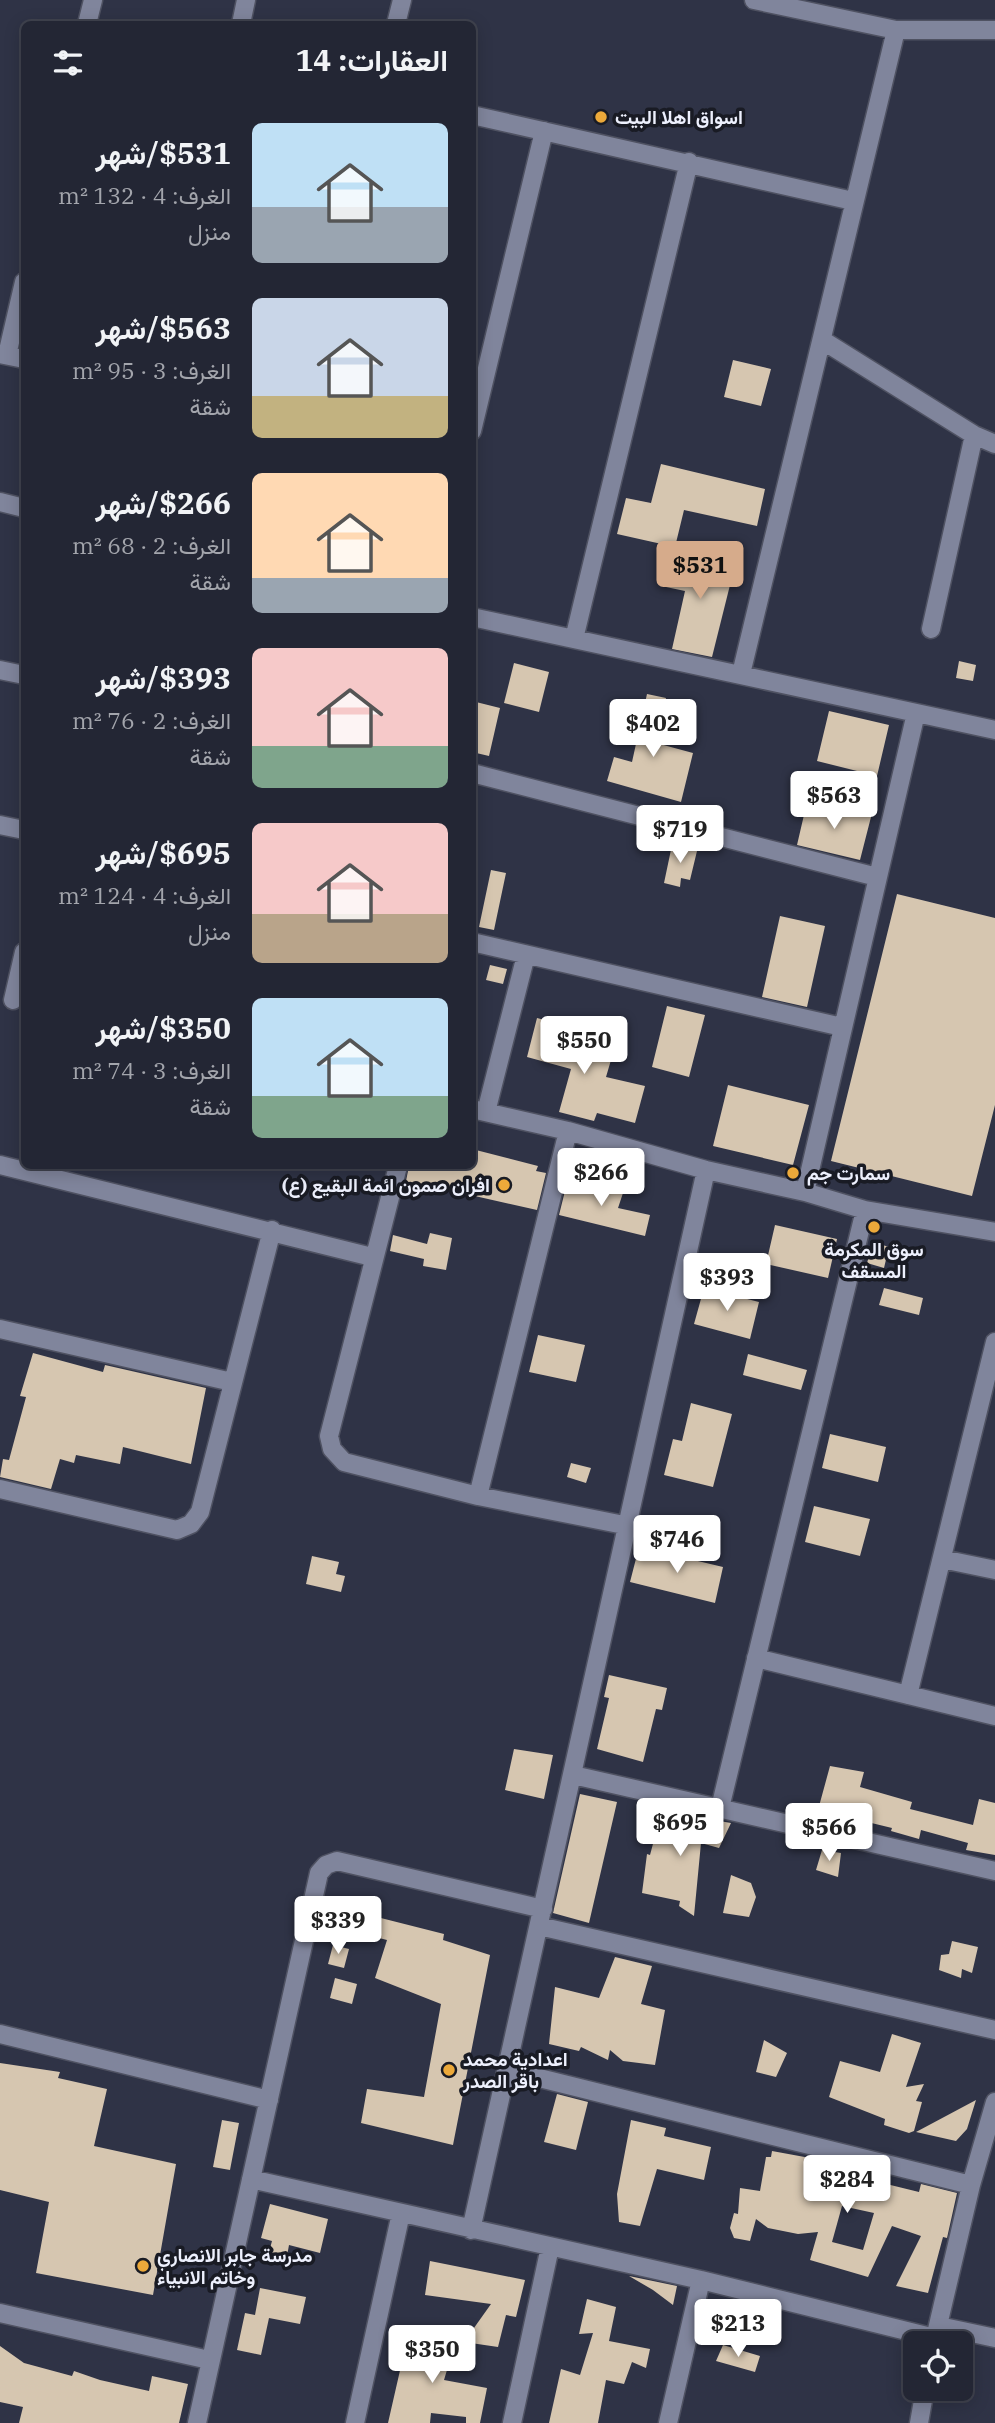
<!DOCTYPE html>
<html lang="ar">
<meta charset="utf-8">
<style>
body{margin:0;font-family:"IBM Plex Serif",Vazirmatn,serif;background:#2b2e3c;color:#f1f3f6;direction:rtl;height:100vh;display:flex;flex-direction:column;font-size:26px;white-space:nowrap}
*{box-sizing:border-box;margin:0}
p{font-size:23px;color:#a3a5ac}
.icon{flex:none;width:38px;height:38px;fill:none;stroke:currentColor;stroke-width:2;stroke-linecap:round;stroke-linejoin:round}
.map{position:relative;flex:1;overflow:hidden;direction:ltr}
.sheet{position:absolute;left:21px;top:21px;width:455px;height:1148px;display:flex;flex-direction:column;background:#232634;border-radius:10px;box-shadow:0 4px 18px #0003,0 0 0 2px #40434f;direction:rtl}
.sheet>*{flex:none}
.tools{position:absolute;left:903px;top:2331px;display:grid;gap:14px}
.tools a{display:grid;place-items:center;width:70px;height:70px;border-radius:10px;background:#232634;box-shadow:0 4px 18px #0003,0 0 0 2px #40434f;font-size:35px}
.price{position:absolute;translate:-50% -60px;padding:0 16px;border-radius:7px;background:#fff;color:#222;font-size:23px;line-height:46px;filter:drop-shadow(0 2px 4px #0008)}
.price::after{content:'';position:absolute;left:50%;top:42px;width:21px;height:16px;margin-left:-10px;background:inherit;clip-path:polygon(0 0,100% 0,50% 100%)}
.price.selected{background:#d6ab8b;color:#111}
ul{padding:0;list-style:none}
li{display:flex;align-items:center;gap:21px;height:175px;padding:0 28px}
li span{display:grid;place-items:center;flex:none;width:196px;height:140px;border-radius:10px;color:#555}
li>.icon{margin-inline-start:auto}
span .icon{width:84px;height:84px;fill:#fffc;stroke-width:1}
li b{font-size:30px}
h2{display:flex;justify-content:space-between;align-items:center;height:84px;padding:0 28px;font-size:30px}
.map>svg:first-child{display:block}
</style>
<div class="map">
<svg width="995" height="2423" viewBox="0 0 995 2423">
<rect width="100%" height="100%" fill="#2f3346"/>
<!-- building -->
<path fill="#d6c6b0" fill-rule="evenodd" d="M733 360 771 369 761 406 724 397Z
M661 464 765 489 757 526 684 510 675 547 617 534 626 498 651 503Z
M676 550 735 565 712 657 672 649 685 591 666 587Z
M959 661 976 665 973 681 956 678Z
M514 663 549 672 539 712 504 703Z
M647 694 666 698 656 743 693 753 681 802 607 781 614 757 632 762Z
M472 701 500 708 489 756 472 752Z
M829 711 889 725 877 776 817 761Z
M807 802 871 817 860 860 797 845Z
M672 845 697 851 690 880 681 878 680 887 664 883Z
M491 870 506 873 494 930 479 927Z
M897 894 995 918V1105L972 1196 831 1161Z
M780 916 825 926 807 1007 762 997Z
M490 965 507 969 503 984 486 980Z
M667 1006 705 1015 689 1077 652 1067Z
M537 1018 579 1029 573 1050 611 1060 606 1077 645 1086 635 1123 597 1113 594 1121 559 1112 571 1069 527 1057Z
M728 1085 809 1105 793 1165 713 1146Z
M472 1149 538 1166 536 1171 546 1173 537 1210 422 1184 420 1194 404 1191 409 1166H472Z
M568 1179 623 1193 618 1208 650 1215 645 1236 559 1215Z
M775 1225 837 1239 828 1278 766 1264Z
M430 1233 452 1238 446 1270 423 1266 424 1259 390 1251 393 1235 427 1244Z
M873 1242 889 1247 884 1268 867 1263Z
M704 1288 759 1302 750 1339 694 1324Z
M884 1288 923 1298 919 1315 879 1305Z
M538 1335 585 1345 576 1382 529 1372Z
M33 1353 103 1372 105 1365 206 1388 191 1464 123 1447 120 1464 76 1455 74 1463 60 1459 51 1489 0 1477 3 1459 9 1460 26 1397 20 1396Z
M748 1354 807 1370 801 1390 743 1375Z
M691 1403 732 1414 713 1487 664 1475 673 1439 682 1441Z
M830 1434 886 1447 878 1482 822 1468Z
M571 1463 591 1468 586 1483 567 1477Z
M814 1506 870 1519 860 1556 805 1542Z
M639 1547 723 1567 715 1603 630 1582Z
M312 1556 339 1562 336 1574 345 1576 341 1592 306 1584Z
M609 1675 667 1688 662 1710 656 1709 643 1762 597 1749 609 1698 604 1697Z
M514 1749 553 1755 544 1799 505 1790Z
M830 1766 864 1772 860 1787 912 1802 910 1809 973 1825 979 1799 995 1803V1855L966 1850 968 1843 921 1830 919 1839 891 1831 892 1828 818 1810Z
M580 1794 617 1802 589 1923 553 1913Z
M661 1814 696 1823V1817L731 1823 719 1848 701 1843 694 1916 679 1906 680 1901 642 1893 647 1854 650 1855Z
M822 1850 841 1853 838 1877 816 1870Z
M731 1875 751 1883 756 1897 749 1917 723 1913Z
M347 1899 371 1906 369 1915 444 1934 443 1940 490 1955 453 2145 361 2123 367 2089 424 2097 441 2004 375 1978 387 1940 340 1928Z
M952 1941 978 1947 972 1973 962 1969 961 1978 939 1970 941 1955 949 1954Z
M333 1945 349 1949 344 1968 328 1964Z
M615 1957 652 1966 641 2004 665 2010 655 2065 623 2061 610 2050 608 2060 581 2047 579 2051 549 2044 555 1987 599 1998Z
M335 1978 357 1984 352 2004 330 1998Z
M892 2034 921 2043 906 2087 924 2084 916 2101 922 2102 914 2131 909 2133 884 2125 885 2119 829 2097 840 2061 880 2072Z
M764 2040 787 2053 776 2077 756 2072Z
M0 2063 60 2072 58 2078 107 2089 94 2146 176 2164 153 2295 36 2273 49 2202 0 2190Z
M557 2094 588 2102 576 2150 544 2142Z
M976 2100 967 2129 956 2141 916 2132Z
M222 2120 239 2123 230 2170 213 2167Z
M631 2120 666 2128 664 2136 711 2147 704 2180 657 2169 640 2226 619 2222 617 2194Z
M772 2151 821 2160 820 2168 867 2173 866 2179 919 2192 921 2184 957 2193 947 2238 943 2237 928 2293 896 2286 921 2236 892 2226 868 2277 810 2260 818 2232 798 2234 768 2228 756 2219 750 2241 734 2238 730 2228 734 2213 738 2214 740 2188 760 2191 766 2157H771ZM842 2206 874 2213 863 2250 832 2242Z
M270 2204 328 2219 320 2253 289 2245 287 2256 269 2252 272 2241 261 2238Z
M430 2261 525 2280 516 2317 506 2315 498 2347 464 2342 491 2304 425 2295Z
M629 2276 677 2286 673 2305 653 2290Z
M260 2288 306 2297 300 2324 269 2318 261 2355 237 2350 245 2313 255 2315Z
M587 2299 616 2307 609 2341 650 2349 646 2368 632 2362 624 2384 606 2380 598 2423H549L561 2369 580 2375 593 2333 579 2334Z
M409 2331 455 2343 444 2380 487 2388 480 2423H466V2417L431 2413 430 2423H388Z
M723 2345 760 2356 755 2372 716 2361Z
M0 2346 24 2363 72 2376 74 2371 100 2380 149 2391 152 2376 188 2384 179 2423H19L23 2407 0 2402Z"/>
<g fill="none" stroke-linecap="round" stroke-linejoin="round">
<defs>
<path id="street" d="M754 0 896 30H995
M87 24 93 0
M241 24 246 0
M396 24 402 0
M472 115 853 201
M822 340 974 435 995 444
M0 354 24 359
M7 355 24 282
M472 431 544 131
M0 502 24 508
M472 617 995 730
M931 629 974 435
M574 639 689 162
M0 670 24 675
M741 674 896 30
M472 773 877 877
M0 825 24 830
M472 942 842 1027
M13 1000 24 952
M472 1109 568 1131 706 1170 805 1192 865 1210 995 1232
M486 1112 526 955
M0 1165 372 1257
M398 1166 329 1436 332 1449 344 1462 478 1496 629 1526
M805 1192 916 713
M0 1329 232 1382
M0 1489 177 1530 191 1524 200 1512 272 1230
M478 1496 568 1131
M942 1559 995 1570
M756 1658 995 1716
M908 1695 995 1342
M573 1775 995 1871
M720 1808 865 1210
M539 1926 995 2030
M0 2034 269 2100
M507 2070 971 2185
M251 2179 701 2280 935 2338 971 2185 995 2102
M471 2230 706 1170
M0 2313 209 2360
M939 2326 995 2338
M197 2423 319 1873 326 1865 337 1861 543 1909
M355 2423 401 2213
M512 2423 550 2247
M668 2423 701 2280
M919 2423 925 2389"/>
</defs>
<!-- street casing -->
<use href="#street" stroke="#4f5262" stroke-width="21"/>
<!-- street -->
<use href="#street" stroke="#80859c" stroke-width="18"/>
</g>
<!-- markers -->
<g fill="#eca93a" stroke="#191b24" stroke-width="2.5">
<circle cx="601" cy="117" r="7"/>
<circle cx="793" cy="1173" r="7"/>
<circle cx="504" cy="1185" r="7"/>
<circle cx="874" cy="1227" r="7"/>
<circle cx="449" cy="2070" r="7"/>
<circle cx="143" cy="2266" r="7"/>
</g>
<g text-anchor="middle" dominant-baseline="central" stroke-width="7" stroke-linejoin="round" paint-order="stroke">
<!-- poi labels -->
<g font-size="19" font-weight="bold" fill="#edf0fd" stroke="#191b24" text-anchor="start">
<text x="615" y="117">اسواق اهلا البيت</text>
<text x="807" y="1173">سمارت جم</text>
<text x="490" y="1185" text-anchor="end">افران صمون ائمة البقيع (ع)</text>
<text x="874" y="1249" text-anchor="middle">سوق المكرمة<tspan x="874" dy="22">المسقف</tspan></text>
<text x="463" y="2059">اعدادية محمد<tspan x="463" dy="22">باقر الصدر</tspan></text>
<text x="157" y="2255">مدرسة جابر الانصاري<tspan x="157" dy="22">وخاتم الانبياء</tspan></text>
</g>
</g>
</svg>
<div class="tools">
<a><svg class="icon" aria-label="locate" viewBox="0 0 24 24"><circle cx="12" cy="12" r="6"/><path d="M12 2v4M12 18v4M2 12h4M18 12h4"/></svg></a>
</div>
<b class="price selected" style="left:700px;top:601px">$531</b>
<b class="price" style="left:653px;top:759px">$402</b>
<b class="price" style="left:834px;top:831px">$563</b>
<b class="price" style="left:680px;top:865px">$719</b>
<b class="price" style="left:584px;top:1076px">$550</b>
<b class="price" style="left:601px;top:1208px">$266</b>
<b class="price" style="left:727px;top:1313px">$393</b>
<b class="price" style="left:677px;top:1575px">$746</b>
<b class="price" style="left:680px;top:1858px">$695</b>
<b class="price" style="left:829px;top:1863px">$566</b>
<b class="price" style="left:338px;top:1956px">$339</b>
<b class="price" style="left:847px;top:2215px">$284</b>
<b class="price" style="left:738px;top:2359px">$213</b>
<b class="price" style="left:432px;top:2385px">$350</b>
<section class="sheet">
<h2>العقارات: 14<svg class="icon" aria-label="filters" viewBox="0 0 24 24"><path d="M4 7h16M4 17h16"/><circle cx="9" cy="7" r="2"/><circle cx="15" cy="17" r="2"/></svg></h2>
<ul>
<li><span style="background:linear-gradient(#bfe0f5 60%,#9aa5b1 0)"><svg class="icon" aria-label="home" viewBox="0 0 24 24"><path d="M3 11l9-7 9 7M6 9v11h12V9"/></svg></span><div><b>$531/شهر</b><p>الغرف: 4 · 132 m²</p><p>منزل</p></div></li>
<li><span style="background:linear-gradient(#c9d6e8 70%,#c2b280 0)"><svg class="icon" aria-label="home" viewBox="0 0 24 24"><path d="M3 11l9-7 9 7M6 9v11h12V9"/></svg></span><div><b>$563/شهر</b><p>الغرف: 3 · 95 m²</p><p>شقة</p></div></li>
<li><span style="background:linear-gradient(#ffd9b3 75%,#9aa5b1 0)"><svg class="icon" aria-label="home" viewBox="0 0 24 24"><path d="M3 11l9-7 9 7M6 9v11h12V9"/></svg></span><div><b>$266/شهر</b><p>الغرف: 2 · 68 m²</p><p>شقة</p></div></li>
<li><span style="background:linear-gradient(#f6c9c9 70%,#7fa58c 0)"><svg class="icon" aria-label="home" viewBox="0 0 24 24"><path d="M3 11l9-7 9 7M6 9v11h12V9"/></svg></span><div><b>$393/شهر</b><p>الغرف: 2 · 76 m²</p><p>شقة</p></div></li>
<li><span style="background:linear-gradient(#f6c9c9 65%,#b9a48a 0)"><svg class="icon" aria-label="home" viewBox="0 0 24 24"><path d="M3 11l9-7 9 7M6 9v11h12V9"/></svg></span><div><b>$695/شهر</b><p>الغرف: 4 · 124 m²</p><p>منزل</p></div></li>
<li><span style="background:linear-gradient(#bfe0f5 70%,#7fa58c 0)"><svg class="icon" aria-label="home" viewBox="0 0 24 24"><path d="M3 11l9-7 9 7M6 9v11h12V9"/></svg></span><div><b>$350/شهر</b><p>الغرف: 3 · 74 m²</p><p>شقة</p></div></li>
</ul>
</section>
</div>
